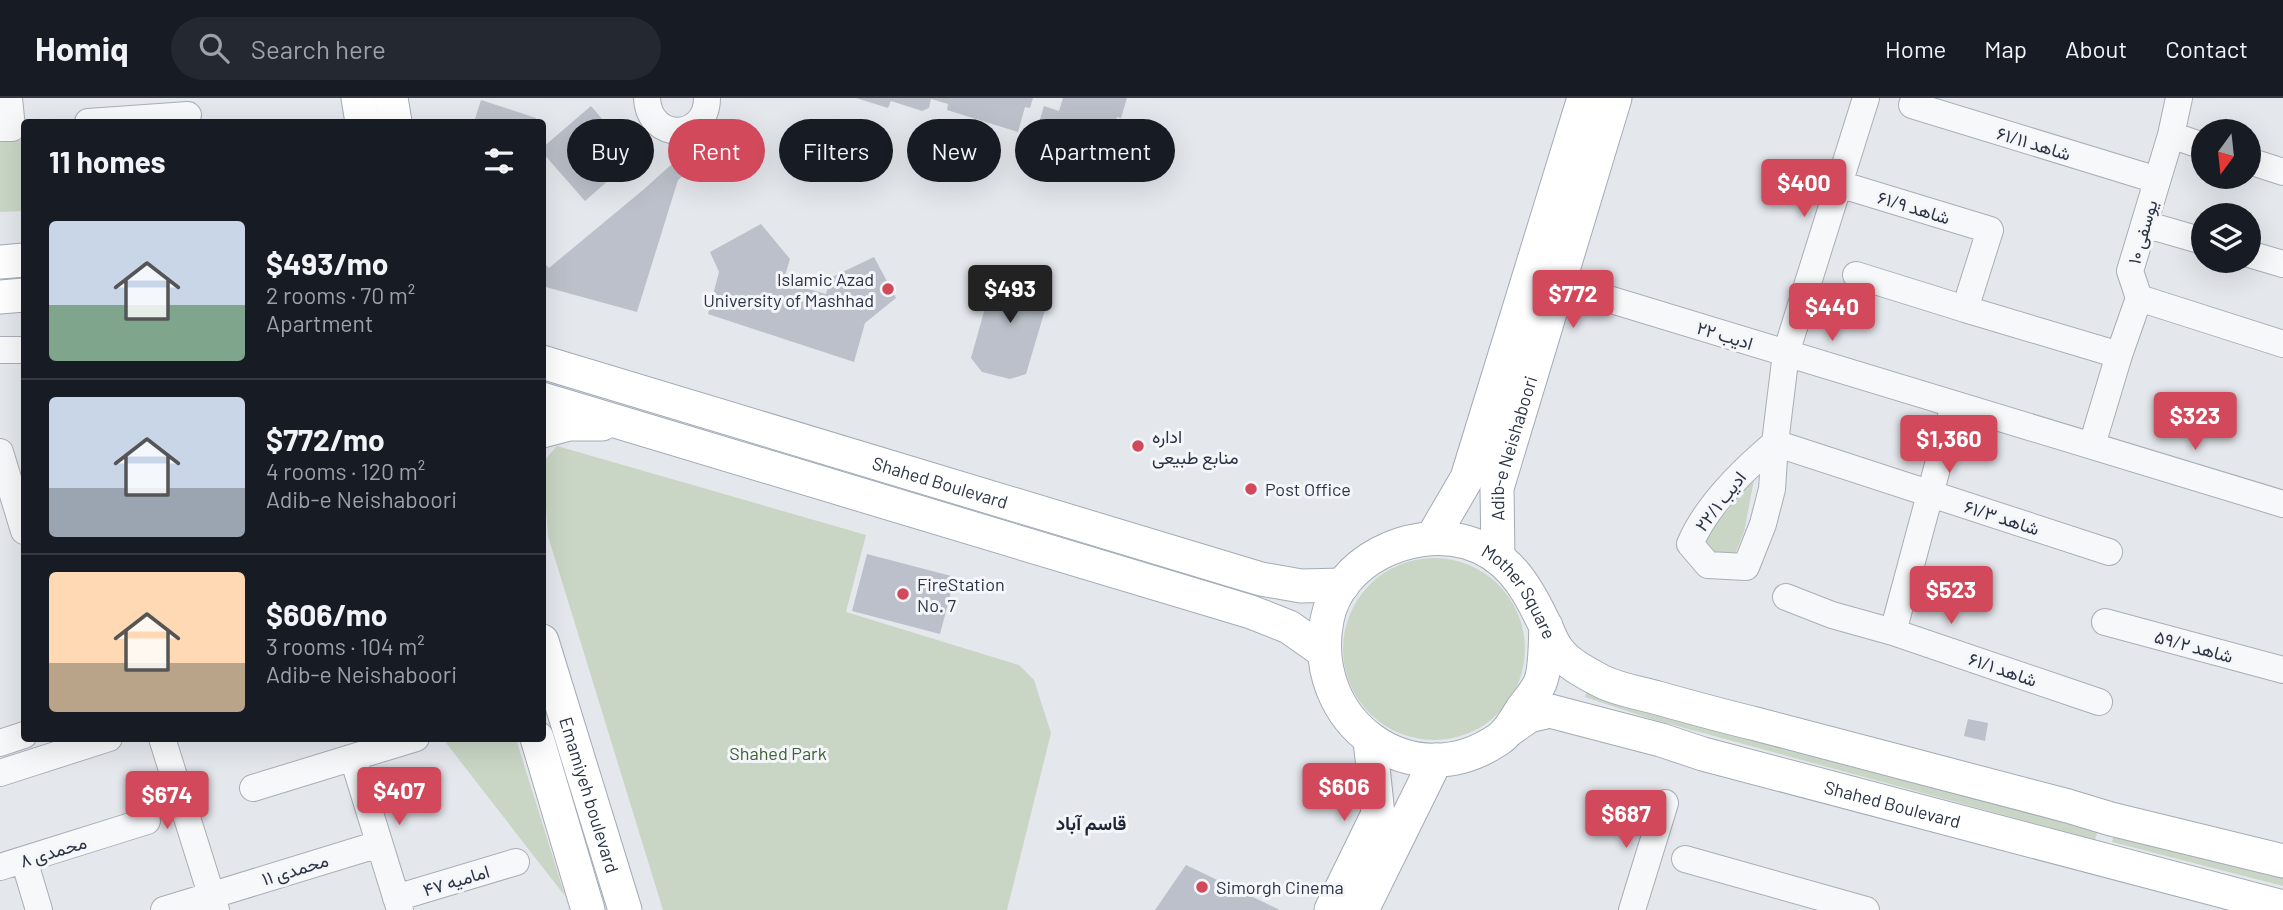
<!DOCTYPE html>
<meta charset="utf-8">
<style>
body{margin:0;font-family:Barlow,Vazirmatn,sans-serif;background:#242831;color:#f1f3f6;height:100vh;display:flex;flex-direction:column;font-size:26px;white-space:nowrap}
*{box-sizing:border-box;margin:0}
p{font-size:23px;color:#9ea1a6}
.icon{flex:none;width:38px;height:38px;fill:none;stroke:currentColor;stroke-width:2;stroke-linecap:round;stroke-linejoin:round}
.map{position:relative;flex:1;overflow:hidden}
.panel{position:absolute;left:21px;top:21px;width:525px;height:623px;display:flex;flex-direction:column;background:#171b24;border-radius:7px;box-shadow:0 7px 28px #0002}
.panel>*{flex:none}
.top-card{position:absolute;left:567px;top:21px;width:665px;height:63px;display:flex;gap:14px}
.needle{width:46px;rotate:195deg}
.buttons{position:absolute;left:2191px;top:21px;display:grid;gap:14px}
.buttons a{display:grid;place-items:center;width:70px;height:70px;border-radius:50%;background:#171b24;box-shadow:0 7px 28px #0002;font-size:35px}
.price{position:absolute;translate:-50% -60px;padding:0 16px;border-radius:7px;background:#d1495b;color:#fff;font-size:23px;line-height:46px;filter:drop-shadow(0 2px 4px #0008)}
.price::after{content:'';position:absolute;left:50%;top:42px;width:21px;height:16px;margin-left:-10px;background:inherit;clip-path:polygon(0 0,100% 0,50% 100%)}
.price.current{background:#222;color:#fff}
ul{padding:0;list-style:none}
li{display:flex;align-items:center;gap:21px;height:175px;padding:0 28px}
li+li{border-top:2px solid #363941}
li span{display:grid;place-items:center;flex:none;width:196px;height:140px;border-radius:7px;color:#555}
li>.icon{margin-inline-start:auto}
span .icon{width:84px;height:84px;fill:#fffc;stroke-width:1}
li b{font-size:30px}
h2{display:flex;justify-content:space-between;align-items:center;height:84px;padding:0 28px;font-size:30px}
.chip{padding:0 24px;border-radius:32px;background:#171b24;box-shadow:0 7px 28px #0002;font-size:24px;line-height:63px}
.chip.current{background:#d1495b;color:#fff}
header{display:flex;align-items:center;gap:42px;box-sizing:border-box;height:98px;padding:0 35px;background:#171b24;border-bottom:2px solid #363941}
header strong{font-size:33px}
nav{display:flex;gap:38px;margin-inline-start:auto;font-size:24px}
.search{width:490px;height:63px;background:#242831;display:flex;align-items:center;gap:18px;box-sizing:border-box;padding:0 24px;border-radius:38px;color:#9ea1a6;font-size:26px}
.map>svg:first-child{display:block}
</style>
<header>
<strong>Homiq</strong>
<div class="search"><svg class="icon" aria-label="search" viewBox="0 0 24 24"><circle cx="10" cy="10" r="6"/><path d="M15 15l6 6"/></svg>Search here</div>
<nav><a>Home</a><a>Map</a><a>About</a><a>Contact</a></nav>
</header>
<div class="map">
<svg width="2283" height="812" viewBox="0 0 2283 812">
<rect width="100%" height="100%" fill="#e4e7ec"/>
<!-- green -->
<path fill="#c9d6c5" d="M24 42V113L0 114V43Z
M557 348 866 437 846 514 1019 567 1034 582 1051 635 1007 812H663L548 438 543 364Z
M1756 371 1744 434 1733 461 1716 455 1706 444 1713 429 1729 411Z
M1343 551a91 91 0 1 1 182 0a91 91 0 1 1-182 0Z
M1587 592 2098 732 2095 742 1648 620 1585 599Z
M443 641H516L565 798Z
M2114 736 2283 779V788L2112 744Z"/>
<!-- building -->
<path fill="#bbc0ca" d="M856 0H1033L1030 10 1025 9 1018 34 947 12 948 6 931 1 929 10 922 13 891 3 888 10Z
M1063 0H1127L1121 20 1117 19 1114 28 1127 32 1116 71 1033 45 1044 8 1059 13Z
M481 2 536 20 535 24H474Z
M591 8 603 22 619 31 624 39 625 47 635 59 585 103 542 54V50Z
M692 48 702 62 678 82 637 214 542 188V163L549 170 643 92Z
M761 126 790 161 783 184 826 196 830 180 874 159 896 200 865 225 854 264 708 216 719 174 710 154Z
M1021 173 1031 176 1037 181 1036 185 1047 188 1045 194 1050 195 1026 276 1010 281 982 274 971 260 994 178 999 179 1000 175 1011 178 1012 174 1016 175Z
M867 456 955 479 940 536 852 513Z
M1968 621 1988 625 1985 643 1964 638Z
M1186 767 1280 812H1155Z"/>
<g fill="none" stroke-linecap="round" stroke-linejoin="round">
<defs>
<path id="minor" d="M647 0C649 44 707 43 707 0
M1866 0 1786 255 1775 345 1772 391 1763 426 1746 469 1708 467 1690 446C1706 408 1744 371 1775 345L2109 454
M1912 7 2157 82
M88 24 188 17
M0 30H12L9 0
M2171 37 2203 48
M2249 63 2283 74
M1839 86 1990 132 1965 211 2119 257
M2144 126 2203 143
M2249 156 2283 166
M1856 177 1965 211
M1559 186 2283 406
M2139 200 2283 246
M0 252H24
M2092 347 2119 257 2139 200 2130 173 2171 37 2179 0
M0 354 24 433
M1786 499 1832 517 1893 534 2099 604
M2105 524 2283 572
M1893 534 1954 307
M162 640 216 812
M0 645 24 637
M353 660 400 812
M0 675 109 640
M253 690 416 640
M1685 761 1866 812
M24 762 39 812
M0 769 147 723
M396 800 516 764
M164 812 379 746
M1632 812 1665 705"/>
<g id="major">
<path d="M358 0 362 24"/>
<path d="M391 0 395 24"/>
<path d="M0 164 24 162"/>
<path d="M0 199 24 197"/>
<path id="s1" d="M542 264 1261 481 1301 488 1343 487"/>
<path d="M542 301 1251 514 1289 529 1323 553"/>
<path d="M542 333 569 326H602"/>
<path d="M1432 440 1467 380 1584 0"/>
<path id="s2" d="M1498 460 1497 390 1615 0"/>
<path id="s3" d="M1546 528C1545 543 1546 571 1540 585 1536 594 1528 603 1522 611 1516 621 1509 634 1499 641 1412 701 1307 625 1327 522 1338 463 1410 429 1466 444 1507 456 1526 487 1543 523 1548 532 1551 543 1557 551 1567 566 1588 576 1603 584 1620 592 1640 595 1658 600 1690 609 1723 618 1756 626 1860 653 1964 681 2068 708L2111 721 2283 763"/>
<path id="s4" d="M542 543 625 812"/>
<path id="s5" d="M1509 632 1529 618 1550 613 1661 642 1703 656 2283 809"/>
<path d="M537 640 588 812"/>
<path d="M1331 812 1378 716 1370 642"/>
<path d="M1362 812 1436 662"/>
</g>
</defs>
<!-- minor casing -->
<use href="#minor" stroke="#a9aeb7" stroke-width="28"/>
<!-- major casing -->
<use href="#major" stroke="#a3abb8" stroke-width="35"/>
<!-- minor -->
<use href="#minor" stroke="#f7f8fa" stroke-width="26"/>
<!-- major -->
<use href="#major" stroke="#fff" stroke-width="33"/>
</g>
<!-- markers -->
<g fill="#d1495b" stroke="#f4f6f9" stroke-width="2.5">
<circle cx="888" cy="191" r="7"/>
<circle cx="1138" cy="348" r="7"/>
<circle cx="1251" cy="391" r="7"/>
<circle cx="903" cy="496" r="7"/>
<circle cx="1202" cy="789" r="7"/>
</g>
<g text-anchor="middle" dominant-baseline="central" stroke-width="6" stroke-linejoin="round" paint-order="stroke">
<!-- street labels -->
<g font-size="18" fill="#2b3445" stroke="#f4f6f9">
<text transform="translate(2034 45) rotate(17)">شاهد ۶۱/۱۱</text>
<text transform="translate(1914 109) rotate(17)">شاهد ۶۱/۹</text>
<text transform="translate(2142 134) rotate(-74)">یوسفی ۱۰</text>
<text transform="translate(1725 237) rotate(17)">ادیب ۲۲</text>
<text stroke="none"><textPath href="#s2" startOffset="112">Adib-e Neishaboori</textPath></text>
<text stroke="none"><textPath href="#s1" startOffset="416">Shahed Boulevard</textPath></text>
<text transform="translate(1720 403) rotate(-52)">ادیب ۲۲/۱</text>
<text transform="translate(2002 419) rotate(18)">شاهد ۶۱/۳</text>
<text stroke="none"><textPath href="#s3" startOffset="651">Mother Square</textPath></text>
<text transform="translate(2194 548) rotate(15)">شاهد ۵۹/۲</text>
<text transform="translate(2003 571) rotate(19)">شاهد ۶۱/۱</text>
<text stroke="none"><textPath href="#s4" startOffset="161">Emamiyeh boulevard</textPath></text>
<text stroke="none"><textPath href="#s5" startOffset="401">Shahed Boulevard</textPath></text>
<text transform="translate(53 753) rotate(-17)">محمدی ۸</text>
<text transform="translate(295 771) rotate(-17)">محمدی ۱۱</text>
<text transform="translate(456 782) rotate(-17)">امامیه ۴۷</text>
</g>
<!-- poi labels -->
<g font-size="18" fill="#2b3445" stroke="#f4f6f9" text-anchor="start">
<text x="874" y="181" text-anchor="end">Islamic Azad<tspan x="874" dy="21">University of Mashhad</tspan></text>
<text x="1152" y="338">اداره<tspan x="1152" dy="21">منابع طبیعی</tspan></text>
<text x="1265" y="391">Post Office</text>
<text x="917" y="486">FireStation<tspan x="917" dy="21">No. 7</tspan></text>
<text x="1216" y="789">Simorgh Cinema</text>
</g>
<!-- park labels -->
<g font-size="18" fill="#3f6138" stroke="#f4f6f9">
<text x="778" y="655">Shahed Park</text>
</g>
<!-- neighbourhood labels -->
<g font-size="19" font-weight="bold" fill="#1d2536" stroke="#f4f6f9">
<text x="1091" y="724">قاسم آباد</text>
</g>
</g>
</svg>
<div class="buttons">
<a><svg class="needle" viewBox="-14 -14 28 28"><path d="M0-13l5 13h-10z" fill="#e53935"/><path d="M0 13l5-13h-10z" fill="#9ea1a6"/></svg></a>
<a><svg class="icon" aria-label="layers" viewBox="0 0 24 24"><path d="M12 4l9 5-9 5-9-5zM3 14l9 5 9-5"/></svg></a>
</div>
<b class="price" style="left:1804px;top:121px">$400</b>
<b class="price current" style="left:1010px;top:227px">$493</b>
<b class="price" style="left:1573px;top:232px">$772</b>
<b class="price" style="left:1832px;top:245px">$440</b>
<b class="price" style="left:2195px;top:354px">$323</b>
<b class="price" style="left:1949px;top:377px">$1,360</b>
<b class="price" style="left:1951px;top:528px">$523</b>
<b class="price" style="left:1344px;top:725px">$606</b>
<b class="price" style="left:399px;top:729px">$407</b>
<b class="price" style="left:167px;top:733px">$674</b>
<b class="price" style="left:1626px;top:752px">$687</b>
<div class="top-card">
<a class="chip">Buy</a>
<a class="chip current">Rent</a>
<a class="chip">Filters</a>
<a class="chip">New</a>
<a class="chip">Apartment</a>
</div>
<section class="panel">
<h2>11 homes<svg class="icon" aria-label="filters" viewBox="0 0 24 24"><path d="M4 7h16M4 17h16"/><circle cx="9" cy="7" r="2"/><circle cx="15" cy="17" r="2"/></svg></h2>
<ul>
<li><span style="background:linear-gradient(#c9d6e8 60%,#7fa58c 0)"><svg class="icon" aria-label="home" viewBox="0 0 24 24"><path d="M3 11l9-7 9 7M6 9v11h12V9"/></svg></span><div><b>$493/mo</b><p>2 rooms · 70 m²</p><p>Apartment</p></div></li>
<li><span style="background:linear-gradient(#c9d6e8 65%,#9aa5b1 0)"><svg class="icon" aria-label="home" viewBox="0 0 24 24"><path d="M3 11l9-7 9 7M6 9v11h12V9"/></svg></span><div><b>$772/mo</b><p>4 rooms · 120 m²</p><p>Adib-e Neishaboori</p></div></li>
<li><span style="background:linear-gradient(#ffd9b3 65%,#b9a48a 0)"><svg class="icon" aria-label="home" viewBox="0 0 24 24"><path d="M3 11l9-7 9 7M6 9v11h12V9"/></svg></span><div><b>$606/mo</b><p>3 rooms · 104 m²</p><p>Adib-e Neishaboori</p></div></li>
</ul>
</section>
</div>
